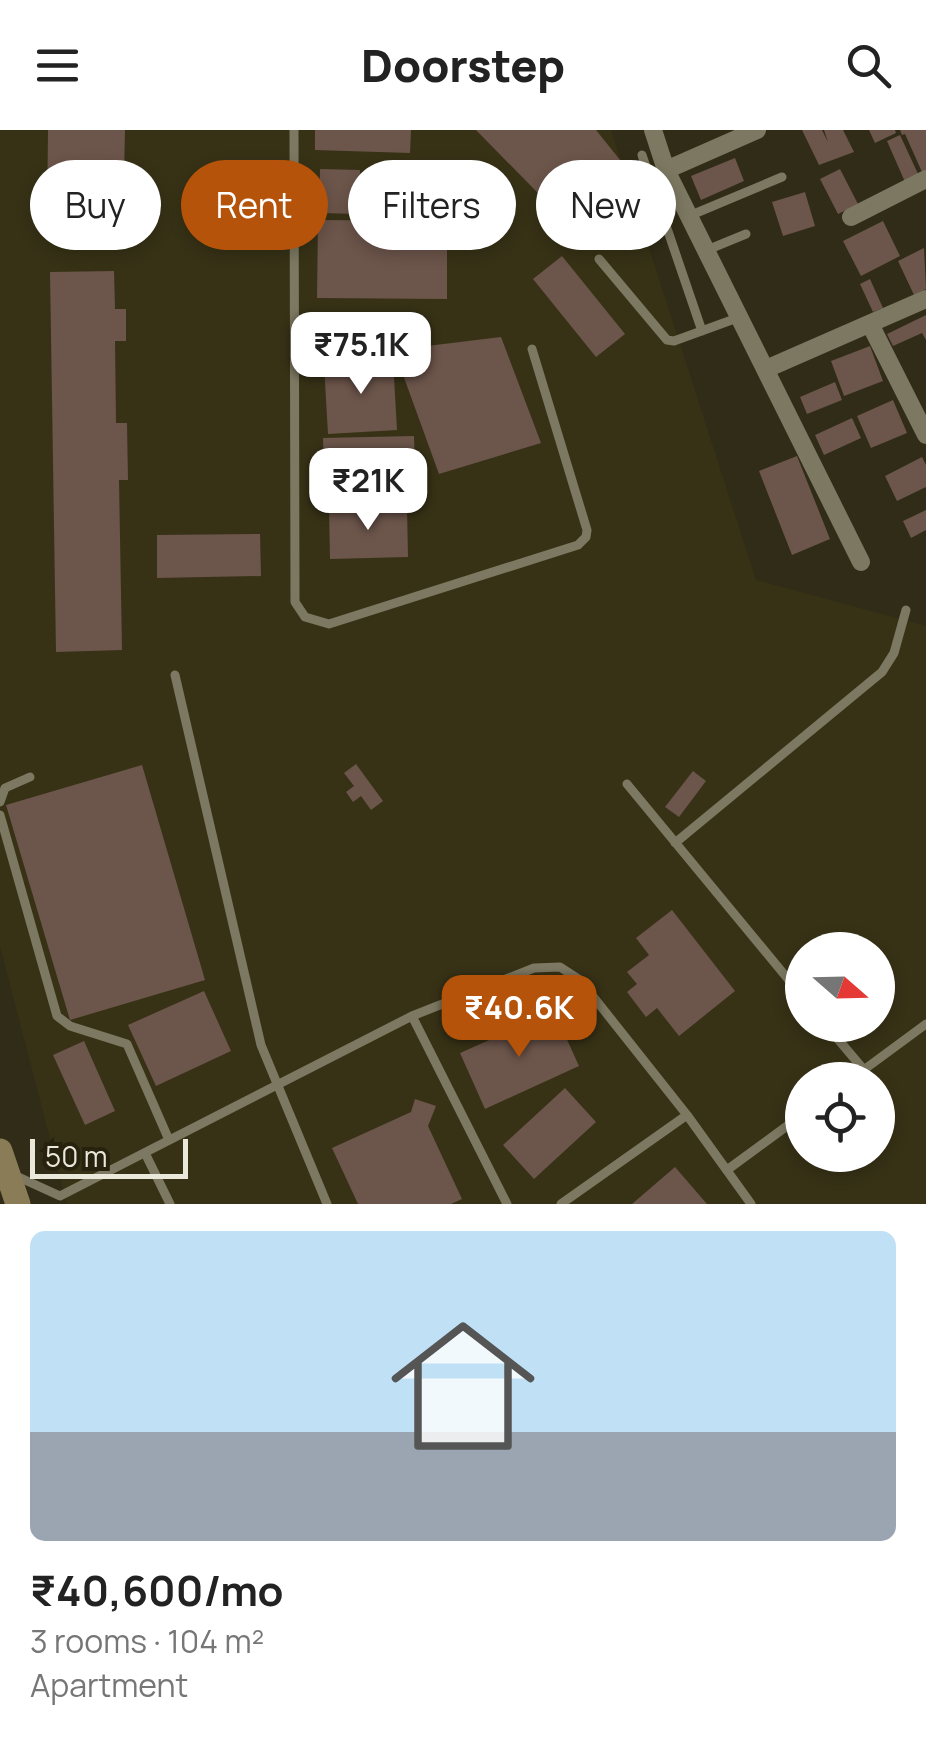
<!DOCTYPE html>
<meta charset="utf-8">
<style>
body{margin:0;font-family:Manrope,sans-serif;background:#f6f6f6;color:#222;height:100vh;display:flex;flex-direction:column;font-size:38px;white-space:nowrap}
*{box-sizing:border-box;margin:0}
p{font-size:32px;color:#767676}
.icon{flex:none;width:55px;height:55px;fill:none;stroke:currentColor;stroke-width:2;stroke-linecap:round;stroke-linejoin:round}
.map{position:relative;height:1074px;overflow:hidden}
.side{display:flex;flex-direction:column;background:#fff;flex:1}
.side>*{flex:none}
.banner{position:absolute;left:30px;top:30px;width:868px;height:90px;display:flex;gap:20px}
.needle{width:65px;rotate:110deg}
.tools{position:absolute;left:785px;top:802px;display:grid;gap:20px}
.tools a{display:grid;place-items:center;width:110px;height:110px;border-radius:50%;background:#fff;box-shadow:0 5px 15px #0003;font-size:50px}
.scale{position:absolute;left:30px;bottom:25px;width:158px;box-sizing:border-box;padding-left:10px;border:5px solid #eae8db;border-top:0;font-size:28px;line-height:35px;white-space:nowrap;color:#eae8db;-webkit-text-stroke:8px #26220d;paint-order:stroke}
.price{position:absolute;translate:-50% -85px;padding:0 22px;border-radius:20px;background:#fff;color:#222;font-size:32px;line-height:65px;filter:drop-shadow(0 2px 5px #0008)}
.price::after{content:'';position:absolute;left:50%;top:60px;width:30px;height:22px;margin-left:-15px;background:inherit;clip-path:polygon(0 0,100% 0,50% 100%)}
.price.on{background:#b45309;color:#fff}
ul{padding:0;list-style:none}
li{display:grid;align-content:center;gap:20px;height:530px;padding:0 30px}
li+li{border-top:2px solid #e0e0e0}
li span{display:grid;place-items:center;height:310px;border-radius:15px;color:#555}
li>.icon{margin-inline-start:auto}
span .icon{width:180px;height:180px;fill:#fffc;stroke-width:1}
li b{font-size:42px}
.pill{padding:0 35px;border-radius:45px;background:#fff;box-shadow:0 5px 15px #0003;font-size:35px;line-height:90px}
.pill.on{background:#b45309;color:#fff}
header{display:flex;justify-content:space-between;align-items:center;height:130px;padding:0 30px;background:#fff;font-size:45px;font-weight:800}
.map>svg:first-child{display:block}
</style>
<header><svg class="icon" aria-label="menu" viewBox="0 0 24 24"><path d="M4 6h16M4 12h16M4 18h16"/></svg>Doorstep<svg class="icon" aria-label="search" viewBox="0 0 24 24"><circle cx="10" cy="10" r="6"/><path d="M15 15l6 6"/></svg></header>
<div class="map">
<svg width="926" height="1074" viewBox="0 0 926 1074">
<rect width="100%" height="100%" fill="#302c17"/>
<!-- built -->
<path fill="#373216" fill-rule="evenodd" d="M0 0H611L756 450 926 496V1074H67L0 816ZM802 820H878V895H802ZM802 950H878V1025H802Z"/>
<!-- building -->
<path fill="#6c554b" d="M48 0H125L123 92 47 91Z
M315 0H411L410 23 315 20Z
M476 0H596L641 56 581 107Z
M802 0H822L828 12 824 0H843L854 22 819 35Z
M869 0H895L896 3 875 13Z
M900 0H926V51L905 4 902 5Z
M900 5 919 46 905 52 887 11Z
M735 28 744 51 701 70 691 46Z
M320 39 360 40 359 84 319 83Z
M840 39 858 74 838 84 820 49Z
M805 62 815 96 783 106 772 72Z
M318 90 447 91V169L317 168Z
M883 91 900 126 861 146 843 111Z
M924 118 926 159 914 165 898 131Z
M562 126 625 204 596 227 533 149Z
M114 141 115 179H126V211H115L116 293H127L128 350H119L122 520 56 522 50 142Z
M870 149 883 178 873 182 860 154Z
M926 185V210L922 203 893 216 887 204Z
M501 207 541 313 439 344 394 220Z
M870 216 883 251 844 266 831 231Z
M393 230 397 300 328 304 324 234Z
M835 252 842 270 807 284 800 267Z
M893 270 907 303 871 318 857 286Z
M852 288 861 308 824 325 815 305Z
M414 306 416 371 325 374 323 308Z
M797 326 830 409 792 425 759 341Z
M922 327 926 335V357L897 371 885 346Z
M407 376 408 427 330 429 329 378Z
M926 380V400L911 408 903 391Z
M260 404 261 446 157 448V405Z
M356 634 383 671 371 680 361 666 353 672 346 662 354 656 344 643Z
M142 635 205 850 70 890 6 675Z
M693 641 706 651 679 687 665 677Z
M672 780 735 861 679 906 657 878 646 887 627 862 637 854 627 842 649 825 636 808Z
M204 861 231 921 156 956 128 895Z
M554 881 579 936 485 979 460 923Z
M84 911 115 981 85 995 53 925Z
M565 958 596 992 534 1049 503 1015Z
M415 969 436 976 428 996 462 1069 451 1074H358L332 1018 411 982Z
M675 1037 707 1074H632Z"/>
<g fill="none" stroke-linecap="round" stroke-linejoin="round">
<!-- lane -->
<path stroke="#7c7861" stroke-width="9" d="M294 0 295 472 305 487 329 494 578 415 586 407 587 400 532 219
M642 25 702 201
M689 86 782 47
M707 120 746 104
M599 129 667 210 674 211 740 187
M175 545 261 915 327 1074
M627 654 802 866
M0 672 5 658 30 647
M0 685 57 886 70 896 127 914 169 1010
M675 713 882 542 894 523 906 480
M412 886 507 1074
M826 895 864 940
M850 950 926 894
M145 1023 170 1074
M727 1040 802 985
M14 1045 60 1066 412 886 534 838 560 837 580 850 687 985 751 1074
M561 1074 687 985"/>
<!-- street -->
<path stroke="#7c7861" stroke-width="18" d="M653 0 666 40 861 432
M666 40 757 0
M851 87 926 49
M870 194 926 305
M766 239 926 169"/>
<!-- secondary -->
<path stroke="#8a7c57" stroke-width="25" d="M0 1021 18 1074"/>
</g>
</svg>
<div class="tools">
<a><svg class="needle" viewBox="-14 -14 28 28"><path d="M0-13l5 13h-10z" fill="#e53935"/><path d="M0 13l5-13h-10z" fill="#767676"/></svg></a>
<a><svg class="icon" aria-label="locate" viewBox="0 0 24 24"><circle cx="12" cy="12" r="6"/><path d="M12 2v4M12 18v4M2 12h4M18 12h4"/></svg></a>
</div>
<div class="scale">50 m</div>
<b class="price" style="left:361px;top:267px">₹75.1K</b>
<b class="price" style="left:368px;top:403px">₹21K</b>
<b class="price on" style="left:519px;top:930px">₹40.6K</b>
<div class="banner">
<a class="pill">Buy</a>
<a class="pill on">Rent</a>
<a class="pill">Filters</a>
<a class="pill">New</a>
</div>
</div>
<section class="side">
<ul>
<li><span style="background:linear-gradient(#bfe0f5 65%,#9aa5b1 0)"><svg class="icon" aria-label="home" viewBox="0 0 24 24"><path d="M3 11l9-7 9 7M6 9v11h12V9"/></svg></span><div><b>₹40,600/mo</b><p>3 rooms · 104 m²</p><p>Apartment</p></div></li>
</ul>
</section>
